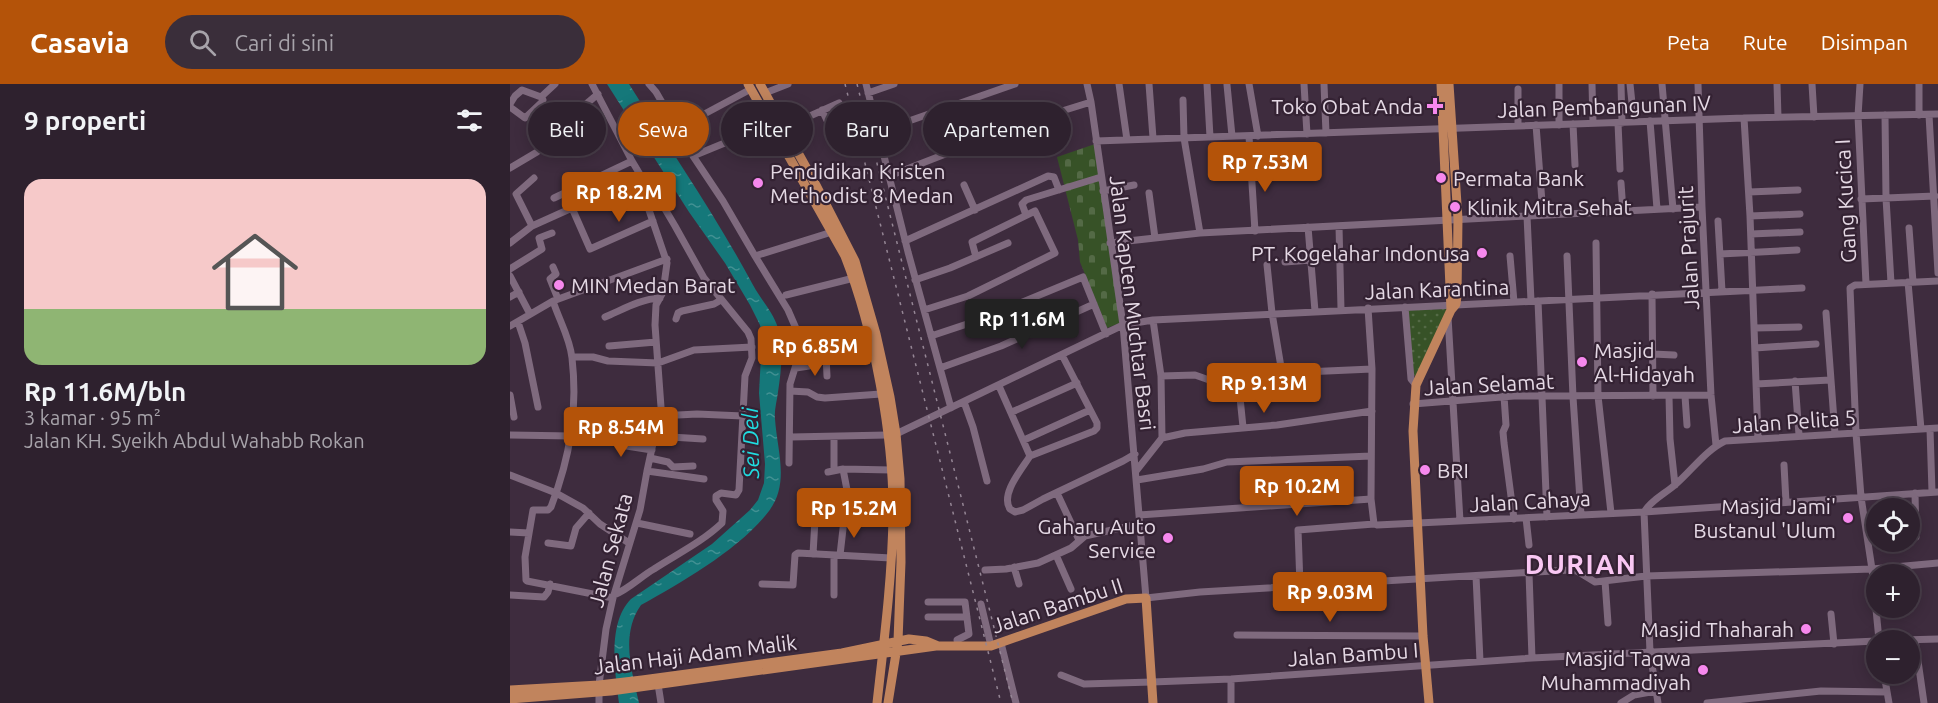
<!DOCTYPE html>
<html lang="id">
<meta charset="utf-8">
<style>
body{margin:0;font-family:Ubuntu,sans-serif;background:#3a2e3a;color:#f1f3f6;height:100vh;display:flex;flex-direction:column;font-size:22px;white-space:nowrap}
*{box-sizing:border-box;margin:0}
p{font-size:20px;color:#a7a3aa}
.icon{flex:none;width:33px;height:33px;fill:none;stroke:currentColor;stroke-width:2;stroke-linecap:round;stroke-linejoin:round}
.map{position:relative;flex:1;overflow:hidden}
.panel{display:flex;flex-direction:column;background:#2e212e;width:510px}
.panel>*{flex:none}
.guide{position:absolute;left:18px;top:18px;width:570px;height:54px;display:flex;gap:12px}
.controls{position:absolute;left:1356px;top:414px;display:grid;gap:12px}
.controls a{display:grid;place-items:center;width:54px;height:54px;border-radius:50%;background:#2e212e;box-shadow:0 3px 15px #0003,0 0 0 2px #493e4a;font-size:30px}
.price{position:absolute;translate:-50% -51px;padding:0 14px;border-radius:6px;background:#b45309;color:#fff;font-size:20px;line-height:39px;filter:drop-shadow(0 2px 3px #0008)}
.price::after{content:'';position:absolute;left:50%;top:36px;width:18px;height:14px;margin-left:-9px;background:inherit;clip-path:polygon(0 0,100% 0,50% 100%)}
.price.active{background:#222;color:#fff}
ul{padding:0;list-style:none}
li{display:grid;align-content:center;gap:12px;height:318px;padding:0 24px}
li+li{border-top:2px solid #493e4a}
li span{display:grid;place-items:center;height:186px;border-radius:18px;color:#555}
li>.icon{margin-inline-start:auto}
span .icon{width:108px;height:108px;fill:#fffc;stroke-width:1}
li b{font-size:26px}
h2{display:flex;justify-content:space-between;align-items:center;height:72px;padding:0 24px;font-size:26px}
.chip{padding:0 21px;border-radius:27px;background:#2e212e;box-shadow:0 3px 15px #0003,0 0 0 2px #493e4a;font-size:21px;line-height:54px}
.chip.active{background:#b45309;color:#fff}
header{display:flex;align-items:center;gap:36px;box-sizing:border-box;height:84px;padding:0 30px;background:#b45309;color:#fff}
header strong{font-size:28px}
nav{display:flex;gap:33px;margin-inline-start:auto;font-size:21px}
.search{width:420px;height:54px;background:#3a2e3a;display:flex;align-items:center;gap:15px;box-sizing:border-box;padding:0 21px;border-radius:33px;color:#a7a3aa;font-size:22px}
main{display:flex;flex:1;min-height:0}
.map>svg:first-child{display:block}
</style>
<header>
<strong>Casavia</strong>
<div class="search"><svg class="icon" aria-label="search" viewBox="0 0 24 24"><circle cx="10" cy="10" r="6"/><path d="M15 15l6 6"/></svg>Cari di sini</div>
<nav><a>Peta</a><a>Rute</a><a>Disimpan</a></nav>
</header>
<main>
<section class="panel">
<h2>9 properti<svg class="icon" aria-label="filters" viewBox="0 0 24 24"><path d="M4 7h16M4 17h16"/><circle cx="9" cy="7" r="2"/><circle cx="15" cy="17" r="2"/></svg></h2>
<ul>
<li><span style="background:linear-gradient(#f6c9c9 70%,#8fb573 0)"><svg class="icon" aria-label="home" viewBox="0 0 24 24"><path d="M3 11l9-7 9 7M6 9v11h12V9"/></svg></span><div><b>Rp 11.6M/bln</b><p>3 kamar · 95 m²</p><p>Jalan KH. Syeikh Abdul Wahabb Rokan</p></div></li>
</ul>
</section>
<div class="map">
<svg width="1428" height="619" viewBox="0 0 1428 619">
<defs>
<pattern id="cemetery-stones" width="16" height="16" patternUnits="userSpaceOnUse" patternTransform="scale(1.5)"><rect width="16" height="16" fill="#375227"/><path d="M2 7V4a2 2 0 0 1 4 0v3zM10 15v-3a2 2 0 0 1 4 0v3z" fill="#546a46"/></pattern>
<pattern id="park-dots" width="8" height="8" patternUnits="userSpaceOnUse" patternTransform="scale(1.5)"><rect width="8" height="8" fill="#375227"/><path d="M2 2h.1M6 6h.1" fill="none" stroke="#546a46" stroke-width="1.8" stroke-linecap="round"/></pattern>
<pattern id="water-ripples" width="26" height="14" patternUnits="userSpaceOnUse" patternTransform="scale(1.5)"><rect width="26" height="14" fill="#15787a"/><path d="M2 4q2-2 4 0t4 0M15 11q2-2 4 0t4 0" fill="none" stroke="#429193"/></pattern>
</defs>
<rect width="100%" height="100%" fill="#3e2c3e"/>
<!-- cemetery -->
<path fill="url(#cemetery-stones)" d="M585 60 610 239 597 244 570 178 568 156 547 73Z"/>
<!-- park -->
<path fill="url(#park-dots)" d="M937 225 906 294 903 289 898 226Z"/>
<!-- water -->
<path fill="url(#water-ripples)" d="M97 0H119C161 67 206 132 243 201 251 216 263 228 268 244 274 264 271 288 268 308 267 317 264 326 265 335 267 366 280 399 259 427 230 465 172 498 131 521 110 551 122 587 129 619H109C105 588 97 539 121 515L202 460 240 426 248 416 254 399 255 380 249 309 252 253 250 241 240 221 215 179 179 128Z"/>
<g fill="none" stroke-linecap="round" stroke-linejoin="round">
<!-- minor -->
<path stroke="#7f6a7e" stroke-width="7" d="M82 0 122 77 141 109 139 126 157 179 153 208 146 221 145 241 151 323 137 387 130 426 103 514 96 545 89 601
M139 0 146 8 183 72
M356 0 398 168 441 324
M577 0 581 18 613 241 636 514 690 508 1060 486 1067 487 1085 498 1136 492 1362 485 1428 479
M609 0 617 56
M639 0 643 54
M697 0 700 53
M739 0 748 52
M794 0 797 50
M814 0 816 49
M1049 0V41
M1082 0 1083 39
M1111 0 1112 39
M1120 0 1124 38
M1152 0 1163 125
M1188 0 1192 123 1201 311 1206 361
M1267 0 1268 33
M1302 0 1304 33
M1350 0 1348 32 1356 200
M1409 0V31
M717 1 722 52
M1008 5V42
M255 9 278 0
M358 9 384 0
M673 16 674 54 690 149
M0 20 5 12 12 6 31 13 45 0
M0 23 15 34 32 18 33 16 31 13
M312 26 324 51
M1375 31 1376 114 1381 199
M1419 31 1428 189
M1234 34 1240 132 1248 354
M1140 37 1147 125
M1108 39 1110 85
M1063 40 1065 81
M1026 41 1033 131
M172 42 241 5
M273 44 329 19
M370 51 379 48 396 38 505 0
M739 52 745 147
M586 57 1234 34 1428 30
M0 84 27 68 50 42 88 10
M379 92 523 36 581 18
M715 93 742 92
M1111 99 1113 127
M454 101 465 126
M593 107 624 101
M1239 108 1288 106
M639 109 645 154
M44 114 122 77
M1351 115 1425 112
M516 131 512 120 516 116 591 93
M1017 132 1021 217
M1240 132 1290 130
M1208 137 1212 207
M22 142 6 110 24 94
M829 142 831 225
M798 143 805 227
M1399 144 1403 198
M1241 150 1290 148
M395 157 538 92 544 93 549 106
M0 159 22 142 62 124 80 165 143 137
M600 159 690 149 1192 123
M1086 159 1088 312 1101 429
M1210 170 1287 166
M245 172 213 117 183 72 261 40
M1000 172 1004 218
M1057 172 1063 313 1071 431
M775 178 801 176
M757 181 762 229 772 289
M43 183 46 190 40 195 48 215
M0 185 32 165 29 154 42 149
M0 192 20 230
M405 196 440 184 498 159
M1398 198 1411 345
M1142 210 1143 312
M276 211 344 194
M0 213 9 208
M43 217C49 236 60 254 62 274 68 327 60 373 41 423L38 426H23L15 473 16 496 17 497 103 514
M1028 217 1037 433
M895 223 901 295 906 301
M858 224 862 285 861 415 864 440 867 441 1134 428 1428 408
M414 226 458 212 545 169 525 127 462 158 466 173
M1316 229 1325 350
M95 233C112 226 130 215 150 214
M938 233 950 437
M166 235 168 229 172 227 204 220 211 216
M8 238 15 259 28 323
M0 242 43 217 157 175
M1244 244 1289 243
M421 252 469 236 573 193 596 250
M99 262 146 258
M1245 264 1306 260
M1143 270 1164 271
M62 273H83L98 277 148 279 184 266 242 263
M286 284 299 282 316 272
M430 284 491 262 584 220
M317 292 316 272 318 271 361 261
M651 292 685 291 702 297 772 289 862 285
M728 294 733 343
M1285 297 1289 351
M1246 300 1320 296
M489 302 520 372C512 385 490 410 500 425L505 428 513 426 533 415 613 377 625 370
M280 307 298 308 307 313 315 314 371 310
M0 311 4 333
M994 312 996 341 993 348 994 359 1004 435
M1159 312 1160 355 1165 401
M1175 312 1177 341
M454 318 463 343 477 397
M903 320 1004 312 1201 311
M502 328 567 299
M149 332 187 330 233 332
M64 338 107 351 109 353 110 361 142 366
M1420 345 1422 408
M386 350 613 241 643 236 1292 204
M0 351 62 352
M145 352 193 355
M281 353 377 351
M324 353V386
M652 354 675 349 767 341 862 327
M514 356 580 326
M520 372 584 347 587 344V339L552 271
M140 374 158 378 163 383 183 382
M279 379 280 300 289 271 288 249 278 226 245 172 322 148
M1274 381 1276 418
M333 385 342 432 383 431
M137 387 194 395
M626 387 652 354 651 292 643 236
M318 388 333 385 381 386
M0 391 46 409 73 424 90 440 119 459
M627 396 693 385 717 378 861 372
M547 409 569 456
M1405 409 1406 453
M1134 428C1142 415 1155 410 1166 400 1182 386 1196 366 1215 357L1428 344
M1134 428 1140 568 1148 619
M629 431 861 415
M1016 434 1019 461
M127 439 180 450
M0 448 19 449
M38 459 61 462 66 444 79 429
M303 470 305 436
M330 471 334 436
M546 471 561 505
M504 483 509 500
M475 486 496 485 528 479 561 464 575 452 629 440
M1019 489 1022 574
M966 492 970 577
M1095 497 1098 539
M252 500 283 501 285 471 288 469 381 474
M790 501 788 446 864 440
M0 511 34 513 38 508 40 500
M104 511C119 505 130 493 144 485 167 470 192 458 212 439L213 427 206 416V412L211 409 226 411 229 406 235 292 242 274 241 255 238 248 194 194 165 142 152 120 141 109
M324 511V471
M418 518H455L459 550 447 556 448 562
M471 520 481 562
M1321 530 1324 560
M418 533H457
M727 551 913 552
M1369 556 1362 485 1351 413 1346 349 1340 204 1345 201 1428 197
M1392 556 1428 555
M1405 556 1414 619
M491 559 506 619
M1374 590 1379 619
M551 591 574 600 642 598 721 595 1022 574 1366 557
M148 600 151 619
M89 608V619
M721 619V595
M1111 619 1124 611 1146 607
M1197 619 1311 607 1377 608"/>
<!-- major -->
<path stroke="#c1845d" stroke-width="9" d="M238 0 335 172C364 246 384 353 383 432 382 495 374 557 367 619
M250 0 307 103 345 177 366 250 380 313 386 350 390 395 391 478 388 557 378 619
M931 0 941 226
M0 606 89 601 132 596 332 569 399 555 416 557 428 562H481L616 515 636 514 643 619
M0 615 101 607 426 562
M919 619 913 552 903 347 906 301 941 226 946 220 947 212 948 135 939 0"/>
<!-- rail -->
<path stroke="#958695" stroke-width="1.5" stroke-dasharray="3 6" stroke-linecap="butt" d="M335 0 491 619
M347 0 503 619"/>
</g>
<!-- markers -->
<g fill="#f688ed" stroke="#342233" stroke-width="2">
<path d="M922 13h6v6h6v6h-6v6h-6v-6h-6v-6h6z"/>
<circle cx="931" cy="94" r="6"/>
<circle cx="248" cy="99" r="6"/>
<circle cx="945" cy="123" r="6"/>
<circle cx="972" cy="169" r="6"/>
<circle cx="49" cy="201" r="6"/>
<circle cx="1072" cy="278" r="6"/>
<circle cx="915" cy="386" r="6"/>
<circle cx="1338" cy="434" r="6"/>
<circle cx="658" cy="454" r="6"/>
<circle cx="1296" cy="545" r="6"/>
<circle cx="1193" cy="586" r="6"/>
</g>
<g text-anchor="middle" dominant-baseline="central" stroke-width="4.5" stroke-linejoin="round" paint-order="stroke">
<!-- poi labels -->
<g font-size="21" fill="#e5d9e5" stroke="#342233" text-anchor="end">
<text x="913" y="22">Toko Obat Anda</text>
<text x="260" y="87" text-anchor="start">Pendidikan Kristen<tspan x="260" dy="24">Methodist 8 Medan</tspan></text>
<text x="943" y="94" text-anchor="start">Permata Bank</text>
<text x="957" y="123" text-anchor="start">Klinik Mitra Sehat</text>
<text x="960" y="169">PT. Kogelahar Indonusa</text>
<text x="61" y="201" text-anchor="start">MIN Medan Barat</text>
<text x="1084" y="266" text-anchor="start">Masjid<tspan x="1084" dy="24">Al-Hidayah</tspan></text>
<text x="927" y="386" text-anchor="start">BRI</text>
<text x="1326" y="422">Masjid Jami'<tspan x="1326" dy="24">Bustanul 'Ulum</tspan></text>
<text x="646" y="442">Gaharu Auto<tspan x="646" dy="24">Service</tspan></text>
<text x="1284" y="545">Masjid Thaharah</text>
<text x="1181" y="574">Masjid Taqwa<tspan x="1181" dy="24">Muhammadiyah</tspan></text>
</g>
<!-- street labels -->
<g font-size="21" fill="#e5d9e5" stroke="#342233">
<text transform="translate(1094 22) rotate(-2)">Jalan Pembangunan IV</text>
<text transform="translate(1335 117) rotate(-93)">Gang Kucica I</text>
<text transform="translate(1178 164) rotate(-93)">Jalan Prajurit</text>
<text transform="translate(927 205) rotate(-2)">Jalan Karantina</text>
<text transform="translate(623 219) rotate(83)">Jalan Kapten Muchtar Basri</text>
<text transform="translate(979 300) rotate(-3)">Jalan Selamat</text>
<text transform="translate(1284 337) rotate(-4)">Jalan Pelita 5</text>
<text transform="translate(1020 417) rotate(-3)">Jalan Cahaya</text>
<text transform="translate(100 466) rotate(-75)">Jalan Sekata</text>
<text transform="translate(547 521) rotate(-18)">Jalan Bambu II</text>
<text transform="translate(185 570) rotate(-7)">Jalan Haji Adam Malik</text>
<text transform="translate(843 570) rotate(-4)">Jalan Bambu I</text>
</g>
<!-- water labels -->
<g font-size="22" font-style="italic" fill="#20dce0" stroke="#342233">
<text transform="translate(240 359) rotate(-91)">Sei Deli</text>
</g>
<!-- district labels -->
<g font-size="27" font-weight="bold" letter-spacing="1.5" fill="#f9c7f3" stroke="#342233">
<text x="1071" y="480">DURIAN</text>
</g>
</g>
</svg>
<div class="controls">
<a><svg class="icon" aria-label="locate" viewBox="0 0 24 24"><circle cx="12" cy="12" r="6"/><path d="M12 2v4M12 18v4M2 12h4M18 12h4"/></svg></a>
<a>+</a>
<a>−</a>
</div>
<b class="price" style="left:755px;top:109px">Rp 7.53M</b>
<b class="price" style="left:109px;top:139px">Rp 18.2M</b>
<b class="price active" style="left:512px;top:266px">Rp 11.6M</b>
<b class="price" style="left:305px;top:293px">Rp 6.85M</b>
<b class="price" style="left:754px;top:330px">Rp 9.13M</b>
<b class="price" style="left:111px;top:374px">Rp 8.54M</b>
<b class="price" style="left:787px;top:433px">Rp 10.2M</b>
<b class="price" style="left:344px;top:455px">Rp 15.2M</b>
<b class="price" style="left:820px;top:539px">Rp 9.03M</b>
<div class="guide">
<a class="chip">Beli</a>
<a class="chip active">Sewa</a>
<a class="chip">Filter</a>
<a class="chip">Baru</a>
<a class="chip">Apartemen</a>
</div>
</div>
</main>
